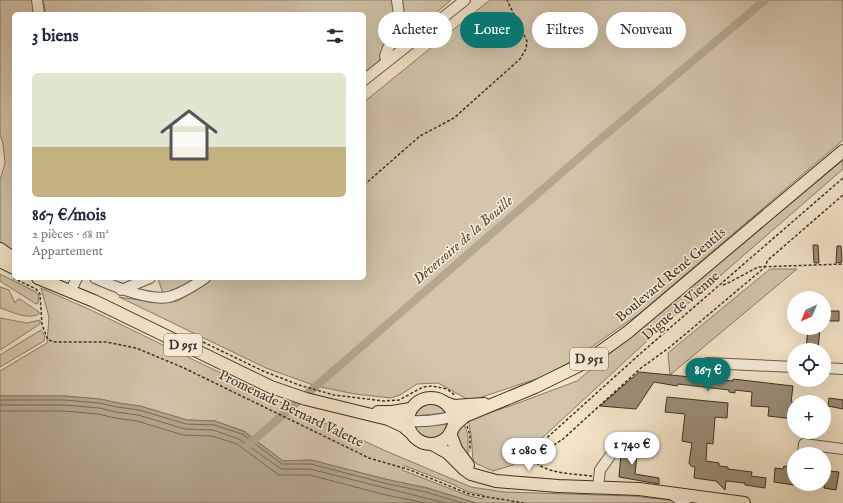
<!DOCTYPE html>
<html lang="fr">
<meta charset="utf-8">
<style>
body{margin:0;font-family:"IM FELL English",serif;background:#f2f2f3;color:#1f2937;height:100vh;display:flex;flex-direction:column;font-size:15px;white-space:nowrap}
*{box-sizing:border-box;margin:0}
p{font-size:13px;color:#747a83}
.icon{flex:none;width:22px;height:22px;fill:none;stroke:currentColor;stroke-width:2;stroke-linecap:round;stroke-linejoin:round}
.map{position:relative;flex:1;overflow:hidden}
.drawer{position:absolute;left:12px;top:12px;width:354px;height:268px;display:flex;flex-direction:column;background:#fff;border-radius:6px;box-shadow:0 4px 16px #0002}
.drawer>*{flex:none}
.top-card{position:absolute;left:378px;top:12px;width:380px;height:36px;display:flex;gap:8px}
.needle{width:26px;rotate:224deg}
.buttons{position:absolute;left:787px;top:291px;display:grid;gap:8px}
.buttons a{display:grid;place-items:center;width:44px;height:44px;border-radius:50%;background:#fff;box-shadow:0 4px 16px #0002;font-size:20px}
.price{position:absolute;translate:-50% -34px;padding:0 9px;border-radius:14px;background:#fff;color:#222;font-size:13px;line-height:26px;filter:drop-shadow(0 1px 2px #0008)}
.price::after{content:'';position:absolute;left:50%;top:24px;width:12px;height:9px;margin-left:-6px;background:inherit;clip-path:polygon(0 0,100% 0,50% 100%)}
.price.current{background:#0f766e;color:#fff}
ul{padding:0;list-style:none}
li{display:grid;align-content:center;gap:8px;height:212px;padding:0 20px}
li span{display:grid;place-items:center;height:124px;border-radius:6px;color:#555}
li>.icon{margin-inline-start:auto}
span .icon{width:72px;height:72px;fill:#fffc;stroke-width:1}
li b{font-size:17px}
h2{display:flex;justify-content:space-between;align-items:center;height:48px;padding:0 20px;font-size:17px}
.chip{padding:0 14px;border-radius:18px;background:#fff;box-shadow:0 4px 16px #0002;font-size:14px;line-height:36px}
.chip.current{background:#0f766e;color:#fff}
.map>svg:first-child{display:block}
</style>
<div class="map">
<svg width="843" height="503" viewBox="0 0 843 503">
<rect width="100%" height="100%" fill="#f3e5c8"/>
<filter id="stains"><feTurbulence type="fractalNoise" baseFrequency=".005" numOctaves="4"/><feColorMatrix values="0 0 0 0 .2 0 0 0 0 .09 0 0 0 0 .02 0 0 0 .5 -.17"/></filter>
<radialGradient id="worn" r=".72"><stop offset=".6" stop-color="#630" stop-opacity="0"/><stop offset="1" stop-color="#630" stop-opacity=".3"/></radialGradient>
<!-- green -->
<path fill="#d4c6ac" stroke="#887c67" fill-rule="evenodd" d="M0 0H32L34 14H14V252L7 249 0 243V180L5 163 3 144 0 134Z
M43 0H451L425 22 396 28 379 61 364 73V14H46Z
M490 0H843V140L639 314 570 362 542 377 479 398 467 399 438 383 417 384 400 395 391 398 355 394 316 386 266 368 119 297 153 302 166 303 178 301 212 278H364V102Z
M843 159V169L675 315 513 465 493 471 477 464 473 460 471 434 468 419 510 406 577 381Z
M770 269H797L670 375 668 353Z
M0 274 36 292 39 295 38 303 36 304 0 281Z
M158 278H198L178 291 166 294 162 291Z
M0 287 9 290 15 303 18 299H20L39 312V314C27 320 13 312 0 308Z
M41 288 93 311 303 413 386 451 471 487 504 492 632 496 696 503H476L427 488 385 479 311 460 283 461 244 431 215 421 187 420 140 406 118 403 100 399 64 396H0V371L47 343 49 317ZM405 466 452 484 468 492 483 495V499L469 496 402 470Z
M0 318 27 323 40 320V324L0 350Z
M41 330 45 336 44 341 0 367V355Z
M431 403 443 407 446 413 413 416C417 407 422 404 431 403Z
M463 421 468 435V461L455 436 458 427Z
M448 424C442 441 423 442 414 427Z"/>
<!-- water -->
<path fill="#b5a890" stroke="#857864" d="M0 396H64L100 399 118 403 140 406 187 420 215 421 243 431 283 461 311 460 385 479 427 488 476 503H0Z"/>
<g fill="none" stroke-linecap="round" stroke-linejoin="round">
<!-- shore -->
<path stroke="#786c59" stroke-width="1" d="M0 400H64L99 403 117 407 139 410 186 424 214 425 242 434 282 464H311L384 483 426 492 462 503
M0 405H64L99 408 116 412 138 415 185 429 213 430 239 439 281 469H310L445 503
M0 411H64L98 414 115 418 137 421 183 435 212 436 237 444 279 475H310L382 494 425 503"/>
<!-- canal -->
<path stroke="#b5a890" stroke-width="8" d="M247 446 604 136 765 0"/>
</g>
<!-- building -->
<path fill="#9b8f78" stroke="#3c3122" d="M813 245H818L819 263H814Z
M837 246H841L842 262 836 263Z
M829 311H839V321H829Z
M808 328H820L818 350H806Z
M639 372 733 381V379L793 386 791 402H794V419L768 416 769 407 751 406 752 392 735 390V393L729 392V390L678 384 677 386 654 382 636 409 600 406Z
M667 397 728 403 727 418 715 417 713 444 707 443 706 461 719 463V466L728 467V469L752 472 751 476 766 478 765 488 745 485V483L726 481 725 490 716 481 694 478 695 467 691 466 689 463 692 443 682 441 685 414 665 412Z
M829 398 843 400V409L828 406Z
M622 443H630L629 447H636L635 455H637L635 474 659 478V484L619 477Z
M784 466 792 467 791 470H794V485L774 482 775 468 783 469Z
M829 471 839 472 836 490 824 488 825 480H828Z"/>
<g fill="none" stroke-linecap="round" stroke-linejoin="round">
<defs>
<path id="minor" d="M37 0 39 14
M401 31 427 27
M387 61 385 56 388 48 401 31 397 0
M364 80 465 0
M95 278C113 286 154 303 172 296 184 292 195 285 205 278
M71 290 77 278
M121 290 150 278
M707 363 794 367
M824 368 843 369
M394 419C418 424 445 420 468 412
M803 454 804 444 843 449
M598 487 600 470 610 456
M670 493 685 503"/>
<path id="major" d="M0 249 14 259
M0 261 14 268
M38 278 94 301 271 387 306 399 388 419 403 426 410 432
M408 421a23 23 0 1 1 46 0a23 23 0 1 1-46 0Z
M446 403 454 406 484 404
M378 412H392L410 409
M452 429 457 423 465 416 535 387 586 362 628 332 843 151
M450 433 456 449 468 465
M432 444 448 453 464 469 471 474 496 481 558 486 639 489 744 503"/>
</defs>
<!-- minor casing -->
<use href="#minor" stroke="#6a5e4c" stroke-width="12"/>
<!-- major casing -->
<use href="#major" stroke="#3c3122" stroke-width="14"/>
<!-- path -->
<path stroke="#3c3122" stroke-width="1.5" stroke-dasharray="3 2" stroke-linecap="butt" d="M364 185 420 136 454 118 520 59 526 49 527 41 507 0
M13 278 36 289 40 294 42 325 48 340 56 342H106L136 348 184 368 369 458 410 470 469 494 524 503
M723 285 730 282 758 267 843 264
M203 342 263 371 299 385 334 395 384 401 399 400 423 387 432 386 447 389 456 396
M467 426 470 435V451
M533 459 563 439 641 368 670 347 764 268 768 260 843 195
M592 476C575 474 543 474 533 459L534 452 540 444 641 353 843 178"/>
<!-- minor -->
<use href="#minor" stroke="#f7eedb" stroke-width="10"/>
<!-- major -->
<use href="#major" stroke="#f3e5c8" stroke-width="12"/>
</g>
<g text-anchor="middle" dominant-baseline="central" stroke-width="3" stroke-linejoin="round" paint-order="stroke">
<!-- shield labels -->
<g fill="#f7eedb" stroke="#746a5a" stroke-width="1">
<rect x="164" y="334" width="38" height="22" rx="3"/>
<rect x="570" y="348" width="38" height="22" rx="3"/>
</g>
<g font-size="13" font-weight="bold" fill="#3c3122">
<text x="183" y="345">D 951</text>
<text x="589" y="359">D 951</text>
</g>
<!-- street labels -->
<g font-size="14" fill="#3c3122" stroke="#f7eedb">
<text transform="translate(671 275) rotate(-40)">Boulevard René Gentils</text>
<text transform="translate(681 306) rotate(-41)">Digue de Vienne</text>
<text transform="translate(291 409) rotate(26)">Promenade Bernard Valette</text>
</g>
<!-- water labels -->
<g font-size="15" font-style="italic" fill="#5a4f3e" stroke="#f7eedb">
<text transform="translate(463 240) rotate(-41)">Déversoire de la Bouille</text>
</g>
</g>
<rect width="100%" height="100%" filter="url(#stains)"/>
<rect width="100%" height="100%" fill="url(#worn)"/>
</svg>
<div class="buttons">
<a><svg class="needle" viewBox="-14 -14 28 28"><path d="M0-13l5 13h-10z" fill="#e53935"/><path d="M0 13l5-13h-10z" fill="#747a83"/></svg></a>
<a><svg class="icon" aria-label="locate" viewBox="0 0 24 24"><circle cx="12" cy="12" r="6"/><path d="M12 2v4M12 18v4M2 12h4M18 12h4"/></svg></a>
<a>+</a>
<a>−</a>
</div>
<b class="price current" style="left:708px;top:392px">867 €</b>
<b class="price" style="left:632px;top:466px">1 740 €</b>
<b class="price" style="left:529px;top:472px">1 080 €</b>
<div class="top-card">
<a class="chip">Acheter</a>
<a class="chip current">Louer</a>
<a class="chip">Filtres</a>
<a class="chip">Nouveau</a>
</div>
<section class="drawer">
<h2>3 biens<svg class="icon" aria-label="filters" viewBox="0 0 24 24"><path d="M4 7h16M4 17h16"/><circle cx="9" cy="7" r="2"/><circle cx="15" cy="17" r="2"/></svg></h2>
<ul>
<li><span style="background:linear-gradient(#dfe7d0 60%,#c2b280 0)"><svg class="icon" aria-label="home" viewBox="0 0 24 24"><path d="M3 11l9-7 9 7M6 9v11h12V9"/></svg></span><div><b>867 €/mois</b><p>2 pièces · 68 m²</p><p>Appartement</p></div></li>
</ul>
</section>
</div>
